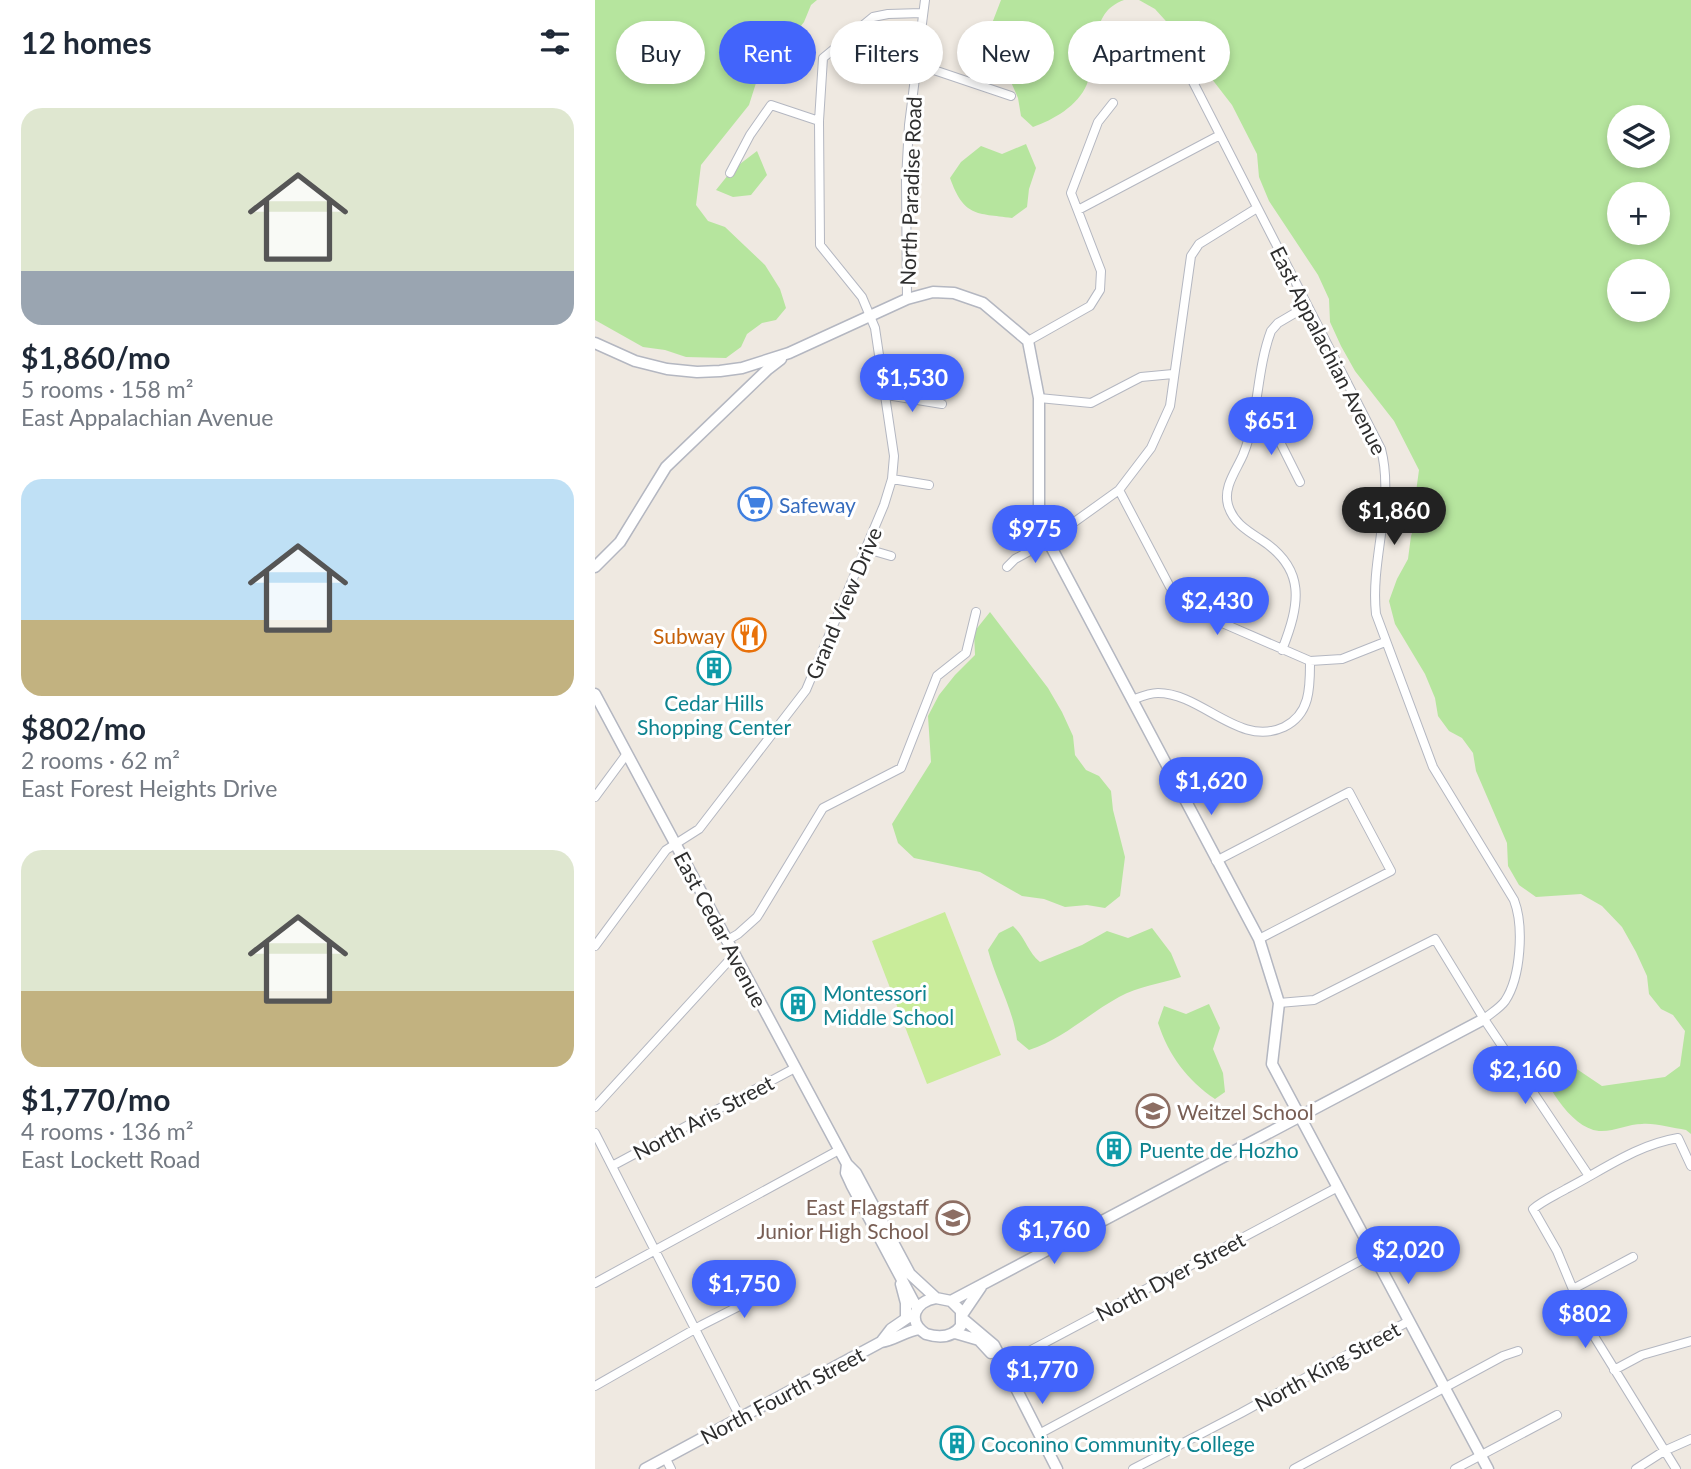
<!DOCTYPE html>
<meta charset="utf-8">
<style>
body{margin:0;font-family:Lato,sans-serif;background:#f2f2f3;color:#1f2937;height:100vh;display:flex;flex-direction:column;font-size:26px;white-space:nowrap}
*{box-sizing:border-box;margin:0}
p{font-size:23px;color:#747a83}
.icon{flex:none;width:38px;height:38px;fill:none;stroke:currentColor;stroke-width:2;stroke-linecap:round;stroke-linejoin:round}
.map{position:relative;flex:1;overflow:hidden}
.side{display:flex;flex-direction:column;background:#fff;width:595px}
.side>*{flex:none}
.banner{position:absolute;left:21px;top:21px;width:665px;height:63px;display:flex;gap:14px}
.controls{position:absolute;left:1012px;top:105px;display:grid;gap:14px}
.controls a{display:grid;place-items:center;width:63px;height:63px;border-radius:50%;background:#fff;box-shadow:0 4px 10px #0003;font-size:35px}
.price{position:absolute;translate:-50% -60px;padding:0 16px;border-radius:24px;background:#4264fb;color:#fff;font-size:23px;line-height:46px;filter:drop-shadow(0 2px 4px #0008)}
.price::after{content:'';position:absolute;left:50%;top:42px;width:21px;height:16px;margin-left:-10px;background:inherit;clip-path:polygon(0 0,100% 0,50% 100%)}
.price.on{background:#222;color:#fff}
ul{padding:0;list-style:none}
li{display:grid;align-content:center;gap:14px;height:371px;padding:0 21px}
li span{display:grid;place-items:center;height:217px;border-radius:21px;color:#555}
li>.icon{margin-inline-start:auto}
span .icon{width:126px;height:126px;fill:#fffc;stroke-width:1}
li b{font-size:30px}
h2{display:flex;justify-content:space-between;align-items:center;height:84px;padding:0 21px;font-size:30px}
.tag{padding:0 24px;border-radius:32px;background:#fff;box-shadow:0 4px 10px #0003;font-size:24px;line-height:63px}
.tag.on{background:#4264fb;color:#fff}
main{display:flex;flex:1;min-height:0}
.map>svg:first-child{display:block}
</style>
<main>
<section class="side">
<h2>12 homes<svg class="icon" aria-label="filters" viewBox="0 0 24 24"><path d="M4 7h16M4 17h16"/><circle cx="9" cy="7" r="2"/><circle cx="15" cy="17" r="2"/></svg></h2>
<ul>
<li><span style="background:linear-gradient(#dfe7d0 75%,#9aa5b1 0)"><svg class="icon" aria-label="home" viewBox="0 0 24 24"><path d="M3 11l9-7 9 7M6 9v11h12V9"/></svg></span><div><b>$1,860/mo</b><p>5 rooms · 158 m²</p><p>East Appalachian Avenue</p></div></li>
<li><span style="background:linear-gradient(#bfe0f5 65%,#c2b280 0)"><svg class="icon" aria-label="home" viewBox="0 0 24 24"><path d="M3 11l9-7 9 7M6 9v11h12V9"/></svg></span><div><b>$802/mo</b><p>2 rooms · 62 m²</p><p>East Forest Heights Drive</p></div></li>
<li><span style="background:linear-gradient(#dfe7d0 65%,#c2b280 0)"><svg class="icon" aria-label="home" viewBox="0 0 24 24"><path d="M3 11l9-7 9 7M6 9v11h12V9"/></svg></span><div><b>$1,770/mo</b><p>4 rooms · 136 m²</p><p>East Lockett Road</p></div></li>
</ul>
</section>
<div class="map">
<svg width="1096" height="1469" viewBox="0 0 1096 1469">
<rect width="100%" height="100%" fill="#efe9e1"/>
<!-- green -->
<path fill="#b6e59e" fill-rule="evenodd" d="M0 0H222L216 5 209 22 161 83 154 105 106 165 101 205 113 221 130 227 170 265 185 289 191 308 181 320 167 323 152 334 146 347 131 358 91 357 70 350 48 347 0 320Z
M406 0H529C492 13 505 55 492 84 483 106 458 120 438 127L426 116 423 98 402 50 396 26Z
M544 0H1096V1134L1091 1130C1077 1128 1061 1123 1047 1124 1033 1124 1019 1132 1004 1131 974 1128 948 1079 939 1054L949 1047 1007 1086 1070 1077 1085 1066 1090 1031 1078 1015 1066 1009 1054 994 1052 976 1041 952 1027 927 1007 906 986 894 941 897 924 885 913 866 912 843 881 771 878 753 867 738 854 731 843 716 840 698 830 674 800 624 794 601 802 579 813 559 816 536 823 515 821 492 824 470 799 421 760 371 746 346 735 322 734 299 723 275 674 201 664 177 662 154 637 105 579 30 560 9ZM1024 117H1062V156H1024ZM1024 194H1062V233H1024ZM1024 271H1062V310H1024Z
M431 144 441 168 434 189 432 207 417 218C381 213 369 217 355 178L366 162 386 146 407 154Z
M162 151 172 175 156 195 138 197 121 190 137 170Z
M395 612 453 688 467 712 478 736 480 755 491 770 504 776 516 791 518 810 530 857 525 896 510 908 492 905 470 907 449 899 427 896 385 872 319 858 303 843 297 824 336 762 333 716 344 695 360 675 380 655 379 632Z
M418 926C431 938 432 951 445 962L487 945 512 931 533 938 557 928 576 953 586 977C565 984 544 986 524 997 493 1014 468 1039 434 1050L422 1040C418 1008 401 981 393 950L404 933Z
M614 1004 625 1028 618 1049 628 1073 630 1092 620 1099C592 1080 574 1056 563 1023L569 1006 591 1014Z"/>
<!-- pitch -->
<path fill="#c9ec9a" d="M350 912 406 1055 332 1084 277 941Z"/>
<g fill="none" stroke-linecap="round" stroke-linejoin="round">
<defs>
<path id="street" d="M575 37 786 449C800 503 775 558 781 614L838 767 919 900C929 926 926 977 910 1001 905 1008 896 1013 889 1019
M321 64 416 96
M135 173 155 135 176 105 224 121
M483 210 625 135
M312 299 311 180 314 125 330 0
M433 341 495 306 505 290 506 271 476 193 503 122 518 103
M292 395 347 404
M444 398 496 403 546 377 578 374
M656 424 681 434 705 482
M297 479 334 485
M524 490 575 587 594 603 625 622 715 661 747 659 790 642
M272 549 296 556
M412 567 420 559 453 541 524 490 556 448 575 406 596 256 604 244 662 208
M687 650C705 604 712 569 665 539 651 530 638 522 633 505 628 487 641 471 648 455 664 416 661 371 676 331L683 323 712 306
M537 700C545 697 554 693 563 693 607 693 644 748 689 727 716 714 715 686 715 661
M0 797 31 755
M621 861 754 792 796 871 664 939
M131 941 143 934 162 917 228 808 306 768 342 676 371 653 381 612
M0 946 71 850 104 829 211 690 289 505 297 479 299 456 280 328 267 297 225 245 224 121 228 58 278 17 293 14 327 13
M684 1003 719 1000 840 939 889 1019 994 1176
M0 1107 139 955
M0 1133 145 1417
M17 1166 200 1068
M0 1283 244 1150
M978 1289 1038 1257
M408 1365 743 1187
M1019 1370 1047 1355 1096 1341
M0 1386 107 1325 178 1289
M444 1434 778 1254
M71 1459 76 1469
M538 1469 646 1413 814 1321
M699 1469 908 1356 923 1351
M860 1469 962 1415
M1041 1469 1069 1451 1096 1439
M1081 1469 994 1328 962 1251 938 1209C949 1200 959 1196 971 1189 1008 1170 1041 1145 1083 1138L1096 1166"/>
<path id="secondary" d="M0 343 40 361 72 369 102 372 125 371 147 368 194 353 312 299 338 292 359 293 388 303 433 341 444 398V517L453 541 664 939 684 1003 677 1064 893 1469
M0 567 25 542 71 467 173 369 186 359
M0 694 252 1164 261 1173 315 1274 341 1298
M252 1164 251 1173 257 1186 322 1308
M306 1284 311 1303V1319
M341 1298 356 1301 366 1311V1326C357 1338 344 1338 331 1334 311 1321 320 1301 341 1298Z
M356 1301 889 1019
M367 1315 386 1287
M367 1318 399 1345 462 1469
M360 1333 384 1340 396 1353
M286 1342 296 1329 315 1316
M50 1469 286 1342C300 1340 310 1331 324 1329"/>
</defs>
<!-- street casing -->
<use href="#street" stroke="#b4b7c1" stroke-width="10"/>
<!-- secondary casing -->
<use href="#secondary" stroke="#b4b7c1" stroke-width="13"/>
<!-- street -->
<use href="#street" stroke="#fff" stroke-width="8"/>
<!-- secondary -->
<use href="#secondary" stroke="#fff" stroke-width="10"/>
</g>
<!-- icons -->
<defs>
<symbol id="supermarket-ring" viewBox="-11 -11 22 22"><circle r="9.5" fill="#fff" stroke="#3f7fe0" stroke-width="1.5"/><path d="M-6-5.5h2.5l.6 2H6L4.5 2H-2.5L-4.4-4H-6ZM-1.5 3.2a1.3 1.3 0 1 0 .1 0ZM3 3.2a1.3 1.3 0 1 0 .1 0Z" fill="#3f7fe0"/></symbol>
<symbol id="restaurant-ring" viewBox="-11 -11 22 22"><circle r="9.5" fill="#fff" stroke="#e8710a" stroke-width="1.5"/><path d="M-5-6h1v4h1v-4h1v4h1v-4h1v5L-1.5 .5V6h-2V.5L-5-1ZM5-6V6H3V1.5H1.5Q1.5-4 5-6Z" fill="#e8710a"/></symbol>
<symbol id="building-ring" viewBox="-11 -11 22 22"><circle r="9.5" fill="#fff" stroke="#0f9aa8" stroke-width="1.5"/><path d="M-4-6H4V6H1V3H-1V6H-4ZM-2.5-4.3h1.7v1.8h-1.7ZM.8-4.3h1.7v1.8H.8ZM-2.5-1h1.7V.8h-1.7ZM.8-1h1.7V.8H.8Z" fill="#0f9aa8"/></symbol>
<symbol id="school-ring" viewBox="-11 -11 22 22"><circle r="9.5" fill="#fff" stroke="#8d6e63" stroke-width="1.5"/><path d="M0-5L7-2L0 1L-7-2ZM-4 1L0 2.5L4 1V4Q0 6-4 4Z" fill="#8d6e63"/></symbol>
</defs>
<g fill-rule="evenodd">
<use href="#supermarket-ring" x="141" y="485" width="38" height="38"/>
<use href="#restaurant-ring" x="135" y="616" width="38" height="38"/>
<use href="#building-ring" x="100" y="649" width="38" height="38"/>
<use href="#building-ring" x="184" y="985" width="38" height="38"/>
<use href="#school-ring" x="539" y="1092" width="38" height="38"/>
<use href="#building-ring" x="500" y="1130" width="38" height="38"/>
<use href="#school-ring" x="339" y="1199" width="38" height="38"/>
<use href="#building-ring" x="343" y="1424" width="38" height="38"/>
</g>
<g text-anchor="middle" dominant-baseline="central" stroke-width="6" stroke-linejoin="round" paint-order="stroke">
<!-- street labels -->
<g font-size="21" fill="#2e2e2e" stroke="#fff">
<text transform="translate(315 191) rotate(-88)">North Paradise Road</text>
<text transform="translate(734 350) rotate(63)">East Appalachian Avenue</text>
<text transform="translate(248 603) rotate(-67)">Grand View Drive</text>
<text transform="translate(126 929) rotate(62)">East Cedar Avenue</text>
<text transform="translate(108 1117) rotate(-28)">North Aris Street</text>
<text transform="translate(575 1276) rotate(-28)">North Dyer Street</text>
<text transform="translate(732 1366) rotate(-29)">North King Street</text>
<text transform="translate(187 1395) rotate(-28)">North Fourth Street</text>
</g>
<!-- shop labels -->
<g font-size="21" fill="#366cbe" stroke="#fff" text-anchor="start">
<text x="184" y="504">Safeway</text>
</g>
<!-- food labels -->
<g font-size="21" fill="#c56008" stroke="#fff" text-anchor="end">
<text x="130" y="635">Subway</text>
</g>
<!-- culture labels -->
<g font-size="21" fill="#0d838f" stroke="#fff" text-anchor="start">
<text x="119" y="702" text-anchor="middle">Cedar Hills<tspan x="119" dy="24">Shopping Center</tspan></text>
<text x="228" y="992">Montessori<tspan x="228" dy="24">Middle School</tspan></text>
<text x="544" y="1149">Puente de Hozho</text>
<text x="386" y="1443">Coconino Community College</text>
</g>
<!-- education labels -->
<g font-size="21" fill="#785e54" stroke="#fff" text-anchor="start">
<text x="582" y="1111">Weitzel School</text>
<text x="334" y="1206" text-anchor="end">East Flagstaff<tspan x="334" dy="24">Junior High School</tspan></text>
</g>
</g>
</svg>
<div class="controls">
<a><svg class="icon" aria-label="layers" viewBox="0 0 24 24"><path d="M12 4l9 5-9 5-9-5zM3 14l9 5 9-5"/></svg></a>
<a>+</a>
<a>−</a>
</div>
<b class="price" style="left:317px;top:414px">$1,530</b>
<b class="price" style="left:676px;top:457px">$651</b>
<b class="price on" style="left:799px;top:547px">$1,860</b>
<b class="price" style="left:440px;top:565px">$975</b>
<b class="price" style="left:622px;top:637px">$2,430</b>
<b class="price" style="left:616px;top:817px">$1,620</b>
<b class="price" style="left:930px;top:1106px">$2,160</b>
<b class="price" style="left:459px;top:1266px">$1,760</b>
<b class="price" style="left:813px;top:1286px">$2,020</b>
<b class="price" style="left:149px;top:1320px">$1,750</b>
<b class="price" style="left:990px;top:1350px">$802</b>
<b class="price" style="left:447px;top:1406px">$1,770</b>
<div class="banner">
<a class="tag">Buy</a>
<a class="tag on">Rent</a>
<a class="tag">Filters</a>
<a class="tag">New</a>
<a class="tag">Apartment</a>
</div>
</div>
</main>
